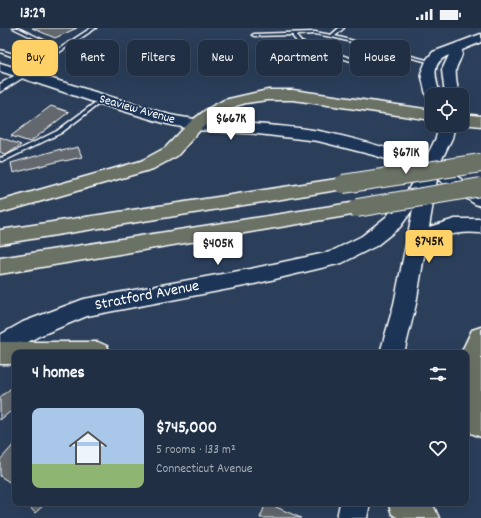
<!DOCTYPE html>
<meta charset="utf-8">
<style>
body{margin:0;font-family:Dekko,sans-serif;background:#28374b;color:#f1f3f6;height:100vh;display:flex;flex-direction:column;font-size:15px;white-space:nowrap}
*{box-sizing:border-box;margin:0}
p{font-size:13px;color:#a2a9b2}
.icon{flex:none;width:22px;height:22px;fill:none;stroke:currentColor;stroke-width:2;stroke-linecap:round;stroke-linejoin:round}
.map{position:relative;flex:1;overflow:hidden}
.sheet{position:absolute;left:12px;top:322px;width:457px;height:156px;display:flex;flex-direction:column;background:#202f44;border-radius:8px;box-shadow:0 4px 16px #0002,0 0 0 1px #3d4a5d}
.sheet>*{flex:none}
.top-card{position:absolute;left:12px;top:12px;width:457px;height:36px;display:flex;gap:8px}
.fabs{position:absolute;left:425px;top:60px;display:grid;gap:8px}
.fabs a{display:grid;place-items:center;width:44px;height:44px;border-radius:8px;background:#202f44;box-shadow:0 4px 16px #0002,0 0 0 1px #3d4a5d;font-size:20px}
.price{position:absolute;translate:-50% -34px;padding:0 9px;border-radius:4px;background:#fff;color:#222;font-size:13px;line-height:26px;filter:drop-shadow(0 1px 2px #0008)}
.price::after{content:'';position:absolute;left:50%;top:24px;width:12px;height:9px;margin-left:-6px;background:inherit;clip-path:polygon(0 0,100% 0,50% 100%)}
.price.on{background:#ffd166;color:#111}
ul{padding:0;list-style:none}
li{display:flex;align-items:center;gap:12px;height:100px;padding:0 20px}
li+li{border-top:1px solid #3d4a5d}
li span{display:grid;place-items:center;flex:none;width:112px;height:80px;border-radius:8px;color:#555}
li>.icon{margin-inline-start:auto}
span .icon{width:48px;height:48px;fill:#fffc;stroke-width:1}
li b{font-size:17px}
h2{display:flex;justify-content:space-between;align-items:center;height:48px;padding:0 20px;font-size:17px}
.pill{padding:0 14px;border-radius:8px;background:#202f44;box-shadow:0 4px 16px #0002,0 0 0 1px #3d4a5d;font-size:14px;line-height:36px}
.pill.on{background:#ffd166;color:#111}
.status{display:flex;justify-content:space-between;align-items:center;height:28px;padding:0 20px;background:#202f44;direction:ltr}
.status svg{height:11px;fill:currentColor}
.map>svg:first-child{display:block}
</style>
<div class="status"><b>13:29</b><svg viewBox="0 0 49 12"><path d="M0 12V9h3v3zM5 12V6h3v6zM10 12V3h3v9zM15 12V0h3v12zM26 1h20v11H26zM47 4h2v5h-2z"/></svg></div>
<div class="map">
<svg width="481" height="490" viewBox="0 0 481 490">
<rect width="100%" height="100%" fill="#2b3f5b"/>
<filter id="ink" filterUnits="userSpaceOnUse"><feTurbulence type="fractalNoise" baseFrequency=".025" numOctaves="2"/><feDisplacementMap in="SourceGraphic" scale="8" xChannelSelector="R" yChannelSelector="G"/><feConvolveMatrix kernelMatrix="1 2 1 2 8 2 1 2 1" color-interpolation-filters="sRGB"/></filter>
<g filter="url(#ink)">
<!-- building -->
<path fill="#62686d" stroke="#fff" d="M32 0H77L55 10Z
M51 78 69 84 30 114 11 108Z
M0 109 21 117 6 127 0 124Z
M78 119 82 129 65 133 64 132 13 145 11 135 61 121V123Z
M15 357V380L0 392V369Z
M15 415V456L14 457 0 448V432Z
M31 475H46L35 485 28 477Z
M266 475H267L301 490H260Z"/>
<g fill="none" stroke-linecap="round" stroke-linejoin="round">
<defs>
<path id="lane" d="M13 0H18L52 16 17 30 0 24V22L17 27 46 16Z
M91 0H96L23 48 19 47Z
M339 0H344L335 8 434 34 432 35 332 9 315 6 297 7V9L301 14 353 31V32L351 33 299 16 293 9V7L254 8 252 7 254 6 315 4 331 7Z
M100 71 104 72 61 105 4 133H0V129L2 130 57 103Z"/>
<path id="street" d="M21 44 24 45 26 47 24 49 0 64V56Z"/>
<path id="secondary" d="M481 6V14L462 22C463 30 458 33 456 41 455 49 457 58 459 67H445L442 42 449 27C429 35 436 51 440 67H432V71L428 70 426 67 421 45 427 31 433 24Z
M0 35 170 87C219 97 269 94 319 103 355 110 390 121 425 132L436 110 439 97H455L452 110 439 137 481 164V178L475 176 437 151 429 199 455 191H481V205C460 203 445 206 426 216L416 276 404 325H380L394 276 413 181 400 199 376 218 342 235 250 257 87 288 39 308 8 325 0 328V307L23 294 84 271 250 241 330 224 362 208 386 189 405 167 420 141 373 127 318 113 258 106 196 102 167 96 97 75 0 43Z
M340 475H370L367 490H337Z"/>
<path id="highway" d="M268 62H293L432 82V92L293 72H268L246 75 236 78 219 87 202 100 177 128 153 141 0 185V173L141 133 165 120 190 94 207 81 224 72Z
M462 86 481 88V98L462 96Z
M343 150 350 152 352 156 350 160 0 216V202Z
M357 174 364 175 367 180 364 185 0 246V230Z
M481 299V409L471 405 466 393V325H461L472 302Z
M0 314H98L107 318 111 325H15V336H0Z
M388 475H429L434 479 439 490H398L392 486Z"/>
</defs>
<!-- lane casing -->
<use href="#lane" stroke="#fff" stroke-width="3"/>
<!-- street casing -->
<use href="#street" stroke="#fff" stroke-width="3"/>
<!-- secondary casing -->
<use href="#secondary" stroke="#fff" stroke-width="3"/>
<!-- highway casing -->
<use href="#highway" stroke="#fff" stroke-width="3"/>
<!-- lane -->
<use href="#lane" fill="#1d3557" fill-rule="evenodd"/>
<!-- street -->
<use href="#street" fill="#1d3557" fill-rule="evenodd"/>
<!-- secondary -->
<use href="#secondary" fill="#1d3557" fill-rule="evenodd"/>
<!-- highway -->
<use href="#highway" fill="#6b7165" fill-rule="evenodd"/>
<defs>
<path id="highway-bridge" d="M343 156 481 135
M357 180 481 159"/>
</defs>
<!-- highway-bridge casing -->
<use href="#highway-bridge" stroke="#fff" stroke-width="20" stroke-linecap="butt"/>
<!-- highway-bridge -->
<use href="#highway-bridge" stroke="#6b7165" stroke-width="18"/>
</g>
</g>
<g text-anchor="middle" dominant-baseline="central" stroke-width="3.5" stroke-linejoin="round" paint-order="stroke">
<!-- far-street labels -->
<g font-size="13" fill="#fff" stroke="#1d3557">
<text transform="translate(137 82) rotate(16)">Seaview Avenue</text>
</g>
<!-- street labels -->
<g font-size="16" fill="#fff" stroke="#1d3557">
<text transform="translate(147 268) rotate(-11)">Stratford Avenue</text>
</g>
</g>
</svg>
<div class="fabs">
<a><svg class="icon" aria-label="locate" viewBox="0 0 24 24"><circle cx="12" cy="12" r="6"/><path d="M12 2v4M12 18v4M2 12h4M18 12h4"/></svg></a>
</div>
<b class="price" style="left:231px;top:113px">$667K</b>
<b class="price" style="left:406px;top:147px">$671K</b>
<b class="price on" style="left:429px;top:236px">$745K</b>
<b class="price" style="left:218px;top:238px">$405K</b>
<div class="top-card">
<a class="pill on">Buy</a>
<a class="pill">Rent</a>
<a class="pill">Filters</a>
<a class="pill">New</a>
<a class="pill">Apartment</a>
<a class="pill">House</a>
</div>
<section class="sheet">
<h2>4 homes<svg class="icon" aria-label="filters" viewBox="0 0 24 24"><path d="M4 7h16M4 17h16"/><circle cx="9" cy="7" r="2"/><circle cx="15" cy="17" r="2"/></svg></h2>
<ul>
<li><span style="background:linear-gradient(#a9c7e8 70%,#8fb573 0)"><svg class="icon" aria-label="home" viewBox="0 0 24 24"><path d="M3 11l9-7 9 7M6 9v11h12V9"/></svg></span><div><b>$745,000</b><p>5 rooms · 133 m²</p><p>Connecticut Avenue</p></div><svg class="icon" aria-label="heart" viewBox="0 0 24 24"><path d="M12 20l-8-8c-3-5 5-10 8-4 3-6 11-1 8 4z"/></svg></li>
</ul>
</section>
</div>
